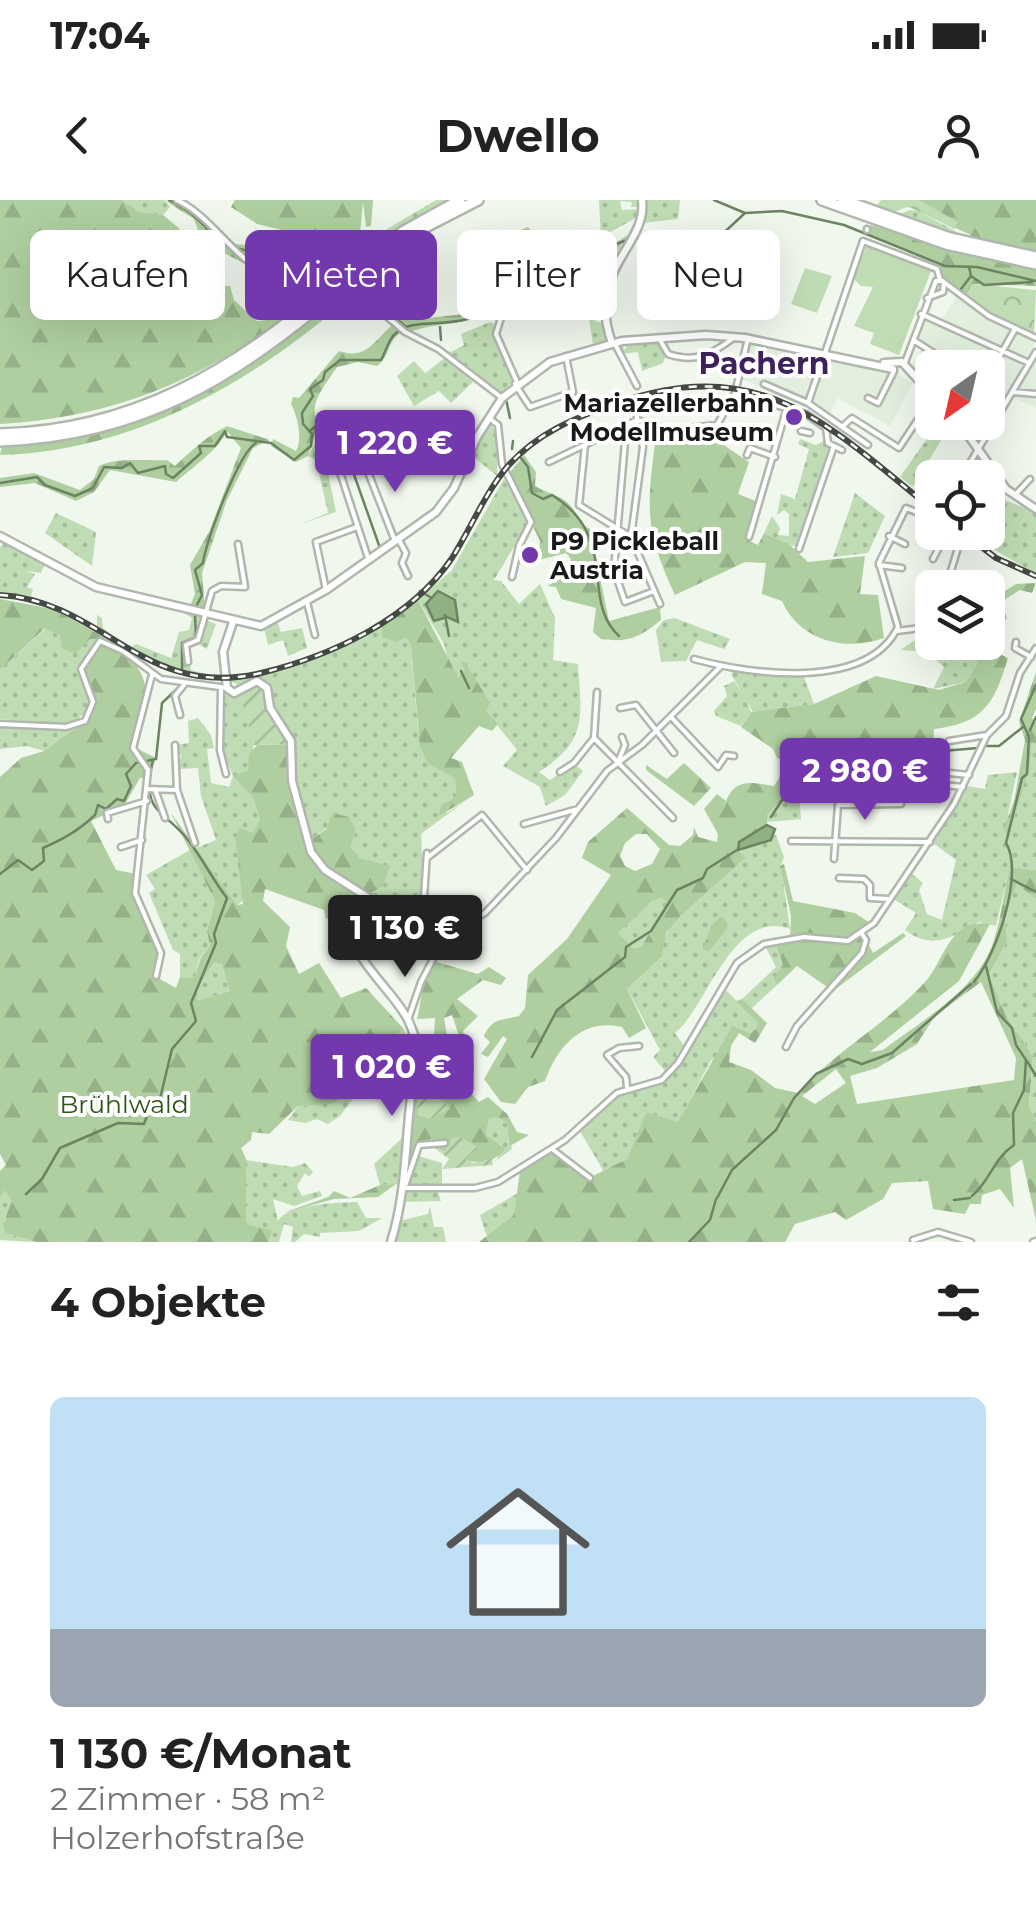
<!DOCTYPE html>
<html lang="de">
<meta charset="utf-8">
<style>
body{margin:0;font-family:Montserrat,sans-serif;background:#f6f6f6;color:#222;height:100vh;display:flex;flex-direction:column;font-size:38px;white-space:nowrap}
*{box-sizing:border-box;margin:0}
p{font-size:32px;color:#767676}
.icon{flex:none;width:55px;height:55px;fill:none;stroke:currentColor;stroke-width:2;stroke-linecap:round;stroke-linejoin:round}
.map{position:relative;height:1042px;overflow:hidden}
.details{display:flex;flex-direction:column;background:#fff;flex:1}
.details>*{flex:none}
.top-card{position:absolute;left:30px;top:30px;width:978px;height:90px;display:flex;gap:20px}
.needle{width:65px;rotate:214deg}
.controls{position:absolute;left:915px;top:150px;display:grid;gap:20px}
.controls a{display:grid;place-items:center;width:90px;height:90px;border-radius:15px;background:#fff;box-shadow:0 10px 40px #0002;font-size:50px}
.price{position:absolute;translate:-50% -85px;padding:0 22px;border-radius:10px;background:#7438ae;color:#fff;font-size:32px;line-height:65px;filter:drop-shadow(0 2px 5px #0008)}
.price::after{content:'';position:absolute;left:50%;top:60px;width:30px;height:22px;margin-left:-15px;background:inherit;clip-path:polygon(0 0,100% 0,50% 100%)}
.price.active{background:#222;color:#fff}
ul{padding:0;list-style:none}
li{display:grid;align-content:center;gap:20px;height:530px;padding:0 50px}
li+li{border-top:2px solid #e0e0e0}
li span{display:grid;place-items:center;height:310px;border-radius:15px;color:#555}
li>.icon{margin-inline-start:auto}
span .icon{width:180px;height:180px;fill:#fffc;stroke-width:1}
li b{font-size:42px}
h2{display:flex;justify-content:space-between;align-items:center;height:120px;padding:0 50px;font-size:42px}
.pill{padding:0 35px;border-radius:15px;background:#fff;box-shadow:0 10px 40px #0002;font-size:35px;line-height:90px}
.pill.active{background:#7438ae;color:#fff}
.status{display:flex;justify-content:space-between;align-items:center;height:70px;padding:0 50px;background:#fff;direction:ltr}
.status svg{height:28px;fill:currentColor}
header{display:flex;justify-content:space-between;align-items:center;height:130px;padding:0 50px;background:#fff;font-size:45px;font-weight:700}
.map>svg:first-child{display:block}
</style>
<div class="status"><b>17:04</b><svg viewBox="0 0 49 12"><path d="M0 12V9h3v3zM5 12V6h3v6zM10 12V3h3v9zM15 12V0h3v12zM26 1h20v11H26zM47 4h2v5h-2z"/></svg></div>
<header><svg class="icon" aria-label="back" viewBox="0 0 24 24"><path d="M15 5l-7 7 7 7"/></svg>Dwello<svg class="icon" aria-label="person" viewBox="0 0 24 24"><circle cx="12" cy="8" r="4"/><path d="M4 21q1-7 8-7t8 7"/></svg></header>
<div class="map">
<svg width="1036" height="1042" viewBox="0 0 1036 1042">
<defs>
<pattern id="grass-dots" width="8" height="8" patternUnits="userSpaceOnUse" patternTransform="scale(2.5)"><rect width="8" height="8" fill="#c0dcb4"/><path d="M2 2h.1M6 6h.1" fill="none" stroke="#a4bc9a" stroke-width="1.8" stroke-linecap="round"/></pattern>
<pattern id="forest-firs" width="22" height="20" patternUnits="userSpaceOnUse" patternTransform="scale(2.5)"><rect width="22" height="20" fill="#afcfa0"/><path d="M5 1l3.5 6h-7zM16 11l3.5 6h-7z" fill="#96b189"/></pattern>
<pattern id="park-crowns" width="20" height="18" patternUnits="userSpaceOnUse" patternTransform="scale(2.5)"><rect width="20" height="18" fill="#c0dcb4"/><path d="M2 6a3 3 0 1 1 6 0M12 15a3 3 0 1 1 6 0" fill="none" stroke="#a4bc9a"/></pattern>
<pattern id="garden-furrows" width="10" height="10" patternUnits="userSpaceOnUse" patternTransform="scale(2.5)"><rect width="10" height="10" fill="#c0dcb4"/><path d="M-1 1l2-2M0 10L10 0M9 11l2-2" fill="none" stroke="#a4bc9a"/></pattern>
</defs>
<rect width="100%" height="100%" fill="#f0f7ed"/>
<!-- built -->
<path fill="#e3efde" d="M957 96 1010 130 1003 146 941 121Z
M926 118 998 150 988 174V168L959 167 919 141Z
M1010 146a12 12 0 1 1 24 0a12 12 0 1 1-24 0Z
M751 141 767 149 892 171 913 183 890 226 837 198 830 214 817 212 742 179Z
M923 148 953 167 932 168V189L911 167Z
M1036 152V208L1012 197Z
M1006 155 1026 166 978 241 964 224 988 222V182Z"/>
<!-- grass -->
<path fill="url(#grass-dots)" d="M122 0H164L170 7 163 15 140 12Z
M436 0H450L395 31 343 71 340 68 350 51Z
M599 0H639L640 7H631L632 2 620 1 622 10 639 9 640 16 601 37Z
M643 0H680L678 19 643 23Z
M911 10 918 11 970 39 895 15Z
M517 41H526L542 59 595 60 623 44 611 65 548 66 526 59 523 69 518 67Z
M553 67 610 68 611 69 606 88 526 95 527 81 548 84 552 81 548 69Z
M604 115 594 121 603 123 607 143 551 159 516 178 550 158 593 145 589 119Z
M490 122 496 125V145L514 180 501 194 447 154 464 145 461 134Z
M657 141 666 154 663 163 642 171 638 152 621 154 617 145H623L624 150 630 143Z
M446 157 473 182 451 203 439 191 414 206 397 176 414 161 425 173Z
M331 215 345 253 325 258 336 312 298 325 328 313 316 260 308 256 316 243 315 230Z
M489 221 498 236 497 276 471 255Z
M931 233 942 239 913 287 900 277Z
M800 239 816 245 824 241 833 248 798 346C782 346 776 338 764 333L772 316 780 328 778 335 789 336V314L784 310 777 315 781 294 795 299 809 249 798 244Z
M979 253 1000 288 988 303V278H963Z
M504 279 530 320 494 380 501 381 519 404 540 384 555 418 553 460 578 464C581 516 589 540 539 572L550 580 575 565 583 571 565 595 546 606 540 587 503 566 517 550 450 466 444 444 418 400 452 370Z
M855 293 885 316 868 353 833 357Z
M1002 293 1007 301 1036 312V374L969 335 988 332V310Z
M56 313 96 332 92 366 45 333Z
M6 342 45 364 41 373 26 371 35 374 27 387 33 389 31 396 0 392V347Z
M184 413 203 418V425L206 420 216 424 207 449 198 444 187 446 191 470 216 477C171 479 133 451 97 428V415L102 418 103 428 130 448 136 444 171 458 179 432 189 430 192 418Z
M675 418 730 439 724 449 697 440 686 461 661 462 656 430 664 420Z
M277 421 281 432 302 428 307 448 288 456 283 440 268 445 264 428Z
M382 426V437L406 438 411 445 418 529 455 577 456 597 443 604 447 613 472 596 421 634 424 693C404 713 384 707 364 693L359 659 351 647 356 629 327 628 309 641 293 583 288 531 272 508 262 479 235 491 237 484 227 480 282 470Z
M46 428 60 436 97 439 77 471 89 494 90 508 72 524 0 519V470Z
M932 437V442L980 443 977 464 966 482 933 489 944 467 927 452 901 450 915 440Z
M734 470 804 477 814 504 753 512 747 502 751 512 741 526 716 516 714 511 727 496 724 486 734 481 743 495 731 474Z
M223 490 243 496 254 545 248 572 234 576 253 598 260 619 253 633 235 639 245 699 237 705 196 648 216 640 201 596 198 568 178 569 181 556 177 545 189 543 188 521 198 518 211 535 214 548 207 549 211 583 229 587 233 576 223 552Z
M42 525 73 530 44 551 27 546 0 549V528Z
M1032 542 1036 544V670L1010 667 996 726 979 722C952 737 933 751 905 730L916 713 892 698 911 673 923 683 919 690 927 714 942 720 956 660 933 643 942 621 967 586 985 589 988 575 1017 572 1008 615 1012 619 1030 565Z
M933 545 941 548 938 558 891 567 892 573 870 579 866 571 889 557Z
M799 596 801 619 767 622V615L782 600Z
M776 635 784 657 781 666 790 729C732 708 708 806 675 833L684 846 676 855 680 858 726 790 757 822 756 829 750 833 741 830 710 862 678 923 646 912 627 959 604 972 577 926 627 887 657 883 667 873 653 857 660 850 627 789C656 764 651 759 668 731 684 703 720 680 744 658L740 651Z
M190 650 215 701 207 731 210 746 200 757 194 779 180 777V754L173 750 149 693 155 689 146 675Z
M1017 683 1036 699V921L1029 908 1033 856 1005 814 989 774 1007 742 1005 714Z
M662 698 667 704 641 747 633 748 617 733 652 701Z
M775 742 784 763 775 779 777 785 751 809 742 799 776 767 764 744Z
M214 761 222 764 230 791 198 800 194 793Z
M403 828 410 843 404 849 406 866 391 902 375 892 392 866 382 860 340 916 328 924 317 919 305 923 288 920 298 906C367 902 362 870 403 828Z
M496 917 507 923 512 949 493 963 498 958 486 935 489 919Z
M412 929 409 963 412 954 442 963V985L436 986 441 1001 401 1002 404 984 380 985 374 964Z
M246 960 293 967 305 963 313 972 309 977 305 973 297 986 302 996 320 991 322 996 294 1006 273 999 278 1021C286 1005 338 1002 357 1002L366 1018H382L359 1031 320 1033V1037L304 1034 295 1042H291L293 1027 284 1024 279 1042H268L271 1030 246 1024Z
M5 989 11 1000 3 1027 5 1033 37 1042 0 1040V998Z
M518 993 514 1015 487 1037 480 1015Z
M430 1006 434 1027H443L446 1042H394L399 1021 428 1014Z"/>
<!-- forest -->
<path fill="url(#forest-firs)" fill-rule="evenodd" d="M0 0H122L140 12 163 15 180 29 170 42 182 53 178 67 204 84 230 86 234 100 257 121 283 118 310 91 323 88C225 169 129 217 0 224Z
M164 0 193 10 229 46C255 39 267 60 285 69L333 68V77L294 80 267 75 220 51 200 36 194 19Z
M235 0H373L371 26 366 27 363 2 360 34 347 44 342 58 327 49 322 40 257 24 231 7Z
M904 0H1036V54L972 40 971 35 909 7 883 11 877 4Z
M871 25 972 57 1036 68V86L973 84 965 96 942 76 941 66 867 35Z
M528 27 554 54 602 51 628 35C616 59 572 71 547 61 539 57 536 50 529 45 522 39 516 40 508 35Z
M506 85C499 131 438 118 409 133L376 103 383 100 407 120 475 113Z
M343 92 348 99C250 184 131 252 0 255L2 246C146 239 237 183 343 92Z
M394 124 401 133C388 139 390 157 377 166L358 162 337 167C326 185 307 203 318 224L308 256 296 262 271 246 273 239 296 251C303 240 297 214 291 204L293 197 299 198 339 151C368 161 375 138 394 124Z
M227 226 270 240 253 248 227 300 202 373 205 410 190 406 195 394 190 365 209 332 241 248 227 231C220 248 192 268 176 282L110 270 94 292 76 301 35 283 0 287V278L34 273 80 290 94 279 99 266C116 257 146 261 167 260L175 266C192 250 207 236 227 226Z
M719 242 749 262 738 294 758 302 745 339 758 345 764 333 791 346 808 362 865 356 860 394 878 395 884 438C845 452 800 441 782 401L762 394 766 363 745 362 675 395C646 332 646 311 655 244Z
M524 255 536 272 535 286C561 300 569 295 581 324L590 329 609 421 660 407 661 420C640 437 628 443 601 439L593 432 596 408 561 399 556 387 547 386 565 377 571 359 566 353 539 360 540 341 508 275Z
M977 375 997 396 1016 384 1036 383 1032 393 1020 390 1001 402 1007 419 1002 421 994 451 1008 458C994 504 984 523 934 529L933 545 889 557 852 582 782 600 767 615V625L739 642 737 648 745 658 681 715 666 733 662 756 627 789 646 828 629 838 622 827C583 818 558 845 545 881L528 887 515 904 501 902 484 879 507 839 503 836 488 857 481 854 490 842 484 836C493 817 502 821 519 816L525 808 528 775 567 739 611 675 582 658 588 642 627 608 669 645 680 646 693 635 694 627 698 637 717 642 718 634 704 609 717 594 726 601C736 577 753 583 774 586L789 561 777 558 773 549 741 527 751 512 814 504 876 476 939 490 966 482 977 464 976 448 988 442V388L980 387 974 380ZM636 634H647L660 649 652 664 635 671 625 666 620 656 625 643ZM662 698 667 704 641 747 633 748 618 733 652 701Z
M0 399 53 409 108 439H90L75 454 62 448 60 436 45 428 0 470Z
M418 400 458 477 465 470 461 461 465 462 490 503 486 511 498 524 492 531 479 526 451 558 462 562 474 595 439 616 441 605 456 597 455 578 428 563 420 547 411 445 406 438 396 442 382 437V426Z
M99 444C110 445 119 450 128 457 158 484 143 513 132 546L156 558 149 579 140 578 124 606 91 621 116 670 136 674 144 719 163 755 160 779 176 788 180 777 194 778 201 757 210 746 207 731 215 701 171 613 237 705 243 704 235 639 239 628 253 633 260 619 253 598 233 576 248 571 249 554 257 545 290 544C290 582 299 604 307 642L327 629 332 613 349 617 356 629 351 647 359 658 390 666 383 686 326 719 324 710 265 689 263 701 290 727 286 746 299 774 319 763 341 798 366 788 403 828 348 895 330 904 298 906 269 934 252 932 251 940 241 948 246 959V1024L272 1030 268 1042H37L5 1033 3 1027 11 1000 5 990 0 998V971L6 965 0 954V577L21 558 44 551 92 516 96 499 83 467ZM214 762 222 764 230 791 198 800 194 793Z
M1036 472V509L1032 518 1036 522V544L1032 543 1030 565 1008 639 1004 628 1014 601 1025 540 1019 522Z
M684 563 711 588 694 606 646 570V565L667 579Z
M784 664 793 701 855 713 874 726 863 734 873 753 903 733 906 736 833 791 797 766 777 785 774 779 783 764 775 742 790 737 791 716 780 666Z
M1010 667 1036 670V699L1017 684 1005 714 1007 742 989 774 1005 814 1033 856 1029 907 1036 921V1020L1022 959 1010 968 1014 1008 1000 989 982 995 981 1004H970L965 1014 933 1009 928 981 892 983 883 999 846 1020 835 1012 795 1024 785 1042H479L514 1015 520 971 552 951 589 978 627 959 646 912 678 922 732 826 750 833 756 829 757 822 736 801 742 799 767 823 755 843 739 833 731 846 729 862 751 870 775 888 798 893C835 851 887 824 926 781 945 759 950 717 990 724L959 781 870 852 883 850C921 821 977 790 993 743 1001 719 1004 692 1010 667ZM981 782 1016 858 1014 880 857 904 850 876 877 868 917 844 935 816ZM836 869 846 883 815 904 802 896Z
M720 717 725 719 727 729 708 752 703 749 711 726Z
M437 762 478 774 489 767 506 778 501 785 483 780 457 799 478 816 463 831 467 847 463 848 452 815 444 818 447 835 434 836 435 818 417 819C423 798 419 780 437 762Z
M410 843 417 859 408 895 391 902 406 866 404 849Z
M474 857V872L457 877 479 902 488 897 507 914 517 932 529 935 510 946 507 923 496 917 489 919 486 935 505 949C486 973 458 959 436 947L434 939 417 943 408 965 413 900 418 882 428 886Z
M396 984 378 997 334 999 283 1013 328 997 334 991 350 998 380 985Z"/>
<!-- park -->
<path fill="url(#park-crowns)" d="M881 0H919L958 22 954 29 909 6 894 12 876 8Z
M972 84 1036 90 1034 134 991 114 965 96Z"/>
<!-- garden -->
<path fill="url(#garden-furrows)" d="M254 484H262L288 544 254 545 240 492Z
M428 892 438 895 450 909 429 919 418 915 417 893Z
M460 937 478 947 465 959 473 963 492 959 493 965 442 969 449 959 432 946 417 943 434 938 436 947 445 951 452 938Z"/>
<!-- pitch -->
<path fill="#c0dcb4" d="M867 45 931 71 899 155 870 144 874 133 854 126 873 87 861 86 854 79Z
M805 68 832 76 817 113 791 104Z"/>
<!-- water -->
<path fill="#92b183" stroke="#6d8462" stroke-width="2.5" d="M438 391 455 400 458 422 447 417 434 421 426 404Z
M767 625 775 629 771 640 738 650 739 642Z"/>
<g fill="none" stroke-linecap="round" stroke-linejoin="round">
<!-- stream -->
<path stroke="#6d8462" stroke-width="2.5" d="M169 0C195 11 207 32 229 47
M714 0 745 13
M637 38 716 40 745 13 782 11 844 25 945 66 977 67 1036 81
M236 48 264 55 276 72 340 75
M971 76 984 85 1032 82
M352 81 406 127
M961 89 971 76 969 67
M440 127 441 140
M506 199 510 218
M311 230 331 214 334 218 380 348
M512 249 513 241
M521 258 528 267 532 293 543 299 552 295C621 338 579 399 619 436
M0 283 37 277 45 285 75 296 93 288 104 267 122 268 130 263 138 273 165 266 166 274 173 278 201 253 199 246H215L225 231 227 237 271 243 294 260 311 246 312 234 303 224 302 213 313 196 310 189 323 180 325 172 340 160H381C386 152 388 139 396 133 417 113 467 137 498 99 510 84 504 51 516 33L524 32C532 39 536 51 545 56 575 72 601 46 629 40
M420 391 430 397
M196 407 202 395 195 370 203 363C205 343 239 252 256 243
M445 415 449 436
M182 470V443L196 437 195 415
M461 471 469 488
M1030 530 1036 517
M985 546H999L1023 527
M771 617 782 600 847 584 907 554 978 548
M0 674 18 660 32 670 44 661 43 648C61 640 77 632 95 615L98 605 106 609 117 599 124 601 131 586 126 574 136 563 156 559 162 503 178 488
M1011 679 1036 692
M974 782C998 752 1024 672 1006 643L1022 578 1027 574 1029 537 1021 519 1036 485
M532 857 557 810 625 757 626 747 651 731 677 690 703 678 707 669 737 650
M1027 861 1036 876
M26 994 42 979 60 948 118 923 144 924 148 913 158 907 172 849 196 821 191 803 216 743 214 734 227 698C212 679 203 659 188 640 163 608 140 614 153 560
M972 996C990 981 994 958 1014 945L1013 913 1024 890 1026 860 1016 845 1012 828 997 812 986 766
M717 998 732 970 776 930 794 898 816 874 848 859 862 864 892 853 971 784
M954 1000 970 998
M689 1042 710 1020 716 999"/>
<defs>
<path id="street" d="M177 0C215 18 236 65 278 78 297 85 316 77 334 78
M867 30V29
M474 41 511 37 518 45 516 69 496 134 517 182
M945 83 989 116 1036 138
M350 85 405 132 438 149 502 198
M927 98 943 92 944 83
M921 114 1029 163
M659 138 668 154C694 163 711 155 732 139
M915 141 957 168
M616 146 637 186
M904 165 936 81H943
M988 177 1015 129
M515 184 530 207 573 192 566 156
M764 184 808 203
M1013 192 1036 194
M735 193 806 214 826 228 828 243 842 250
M868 198 878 203 894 171
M637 202V220
M489 218 498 225 502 264 531 322 519 346 512 377
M843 226 852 218 899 248 932 198
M626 230 614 370 625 402 654 391
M801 231 810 233
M585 245 579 305 631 337 660 404
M868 245 808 203 863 41 937 69 940 80
M747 255 750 248 775 257
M335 257 368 358
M364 262 395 341
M549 262 637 220 671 230 717 225 735 193 748 138
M961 278 1036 152
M1016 294 1030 279
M988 306 1004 287
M952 332 958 339 966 332
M889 336 905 344
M631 337 643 247 637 224
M749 337 786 211
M399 340 406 353 402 363 408 376
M799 349 834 246
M933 359 947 332
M879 365 902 368
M950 374 961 338
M326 390 316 342 357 327
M307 402 315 435
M897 431 928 427 932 416
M1016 442 1015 448 1031 457
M694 459C748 474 867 492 898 427L879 363 906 308 932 318
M188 462 186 445 198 440 212 391 221 386 245 387 238 344
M152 475 133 548 148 570 135 693 161 753 156 776
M221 488 220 550 226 574
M597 492 594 538 673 618
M620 508 636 505 674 553
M180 515 175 496 184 485
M671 517 718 567 726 555 734 556
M0 524 66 527 85 521 93 502 81 469 100 441 123 451 161 479 227 488
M949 541 987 535
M175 545 177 590 195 643
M618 562 625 545 622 537
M560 572 574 563 594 538
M943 585 963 587
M147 589 177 590
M155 589 165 618
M108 619 107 613 147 601
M524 624 578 609
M791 641 930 642
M121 647 142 640
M427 658 482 615 527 670
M834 659 838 605 901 604 906 576 921 570 969 575
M839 678 864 679 870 685V698L889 699
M375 707 406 705 424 697 427 653
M408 820 421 782 444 738 485 713 556 638 607 571 642 545 720 467
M786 847 797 826 862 753 866 740 862 734
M627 887 626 877 607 855 619 848 639 846
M552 949 590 978
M405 986 419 945 445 943
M402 988H475L498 982 565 940 617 893 662 880 678 863 737 763 764 744 804 737 848 741 874 723 954 604 987 535 1006 516 1020 473 1036 448
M913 1040 938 1032 971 1042
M1033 1042 1036 1041"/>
<path id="secondary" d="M612 143C585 69 648 46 642 0
M884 163 902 162 932 195
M959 222 1006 289 1036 309
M0 336 96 387 261 426 326 390 436 312 454 288 477 237 502 198 550 162 622 141 706 135 745 138 893 169
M233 422 223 452 227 488 234 493 257 481 267 488 270 508 291 541 292 581 311 652 325 670 375 702 374 708 356 711C334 748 395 789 409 822 413 831 417 842 418 852 420 867 413 882 411 897 405 946 406 994 391 1042"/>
<path id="highway" d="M822 0 946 44 1036 64
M843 0 950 38 1036 57
M349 71 404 31 460 0
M357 74 406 37 478 0
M0 234C132 231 235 170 332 86
M0 241C141 236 235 178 339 89"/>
</defs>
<!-- street casing -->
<use href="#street" stroke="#b0b7ad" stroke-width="9"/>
<!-- secondary casing -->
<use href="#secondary" stroke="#b0b7ad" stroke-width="11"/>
<!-- highway casing -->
<use href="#highway" stroke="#b0b7ad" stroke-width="14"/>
<!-- street -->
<use href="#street" stroke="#fff" stroke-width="4"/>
<!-- secondary -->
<use href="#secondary" stroke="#fff" stroke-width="6"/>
<!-- highway -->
<use href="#highway" stroke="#fff" stroke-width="9"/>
<defs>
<path id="rail" d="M962 332 996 358 1036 376
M0 395C104 401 144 501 261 473 331 456 411 419 452 358 471 328 484 295 507 267 537 233 574 218 617 203 761 153 827 224 932 309"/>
</defs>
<!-- rail casing -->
<use href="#rail" stroke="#454943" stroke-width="6"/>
<!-- rail -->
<use href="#rail" stroke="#fff" stroke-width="2.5" stroke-dasharray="8" stroke-linecap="butt"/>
<defs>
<path id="highway-bridge" d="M332 86 349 71
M339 89 357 74"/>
</defs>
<!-- highway-bridge casing -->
<use href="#highway-bridge" stroke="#b0b7ad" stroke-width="14" stroke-linecap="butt"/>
<!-- highway-bridge -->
<use href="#highway-bridge" stroke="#fff" stroke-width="9"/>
</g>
<!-- markers -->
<g fill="#7438ae" stroke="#fff" stroke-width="4">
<circle cx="794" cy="217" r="10"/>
<circle cx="530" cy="355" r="10"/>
</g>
<g text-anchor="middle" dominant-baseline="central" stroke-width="8" stroke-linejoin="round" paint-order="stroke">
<!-- poi labels -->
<g font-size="25" font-weight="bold" fill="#171a16" stroke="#fff" text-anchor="end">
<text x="774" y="203">Mariazellerbahn<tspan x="774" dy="29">Modellmuseum</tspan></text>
<text x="550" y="341" text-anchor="start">P9 Pickleball<tspan x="550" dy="29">Austria</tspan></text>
</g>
<!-- park labels -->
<g font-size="25" fill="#2c5413" stroke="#fff">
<text x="124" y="904">Brühlwald</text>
</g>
<!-- quarter labels -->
<g font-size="30" font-weight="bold" fill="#3d225b" stroke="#fff">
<text x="764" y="163">Pachern</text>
</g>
</g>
</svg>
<div class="controls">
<a><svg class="needle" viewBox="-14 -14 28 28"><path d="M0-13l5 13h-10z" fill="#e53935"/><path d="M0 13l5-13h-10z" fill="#767676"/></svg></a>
<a><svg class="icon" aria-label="locate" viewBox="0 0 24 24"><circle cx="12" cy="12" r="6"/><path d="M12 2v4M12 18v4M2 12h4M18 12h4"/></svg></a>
<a><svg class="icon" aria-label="layers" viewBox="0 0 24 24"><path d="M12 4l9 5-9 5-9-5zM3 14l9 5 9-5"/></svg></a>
</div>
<b class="price" style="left:395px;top:295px">1 220 €</b>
<b class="price" style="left:865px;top:623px">2 980 €</b>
<b class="price active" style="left:405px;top:780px">1 130 €</b>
<b class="price" style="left:392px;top:919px">1 020 €</b>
<div class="top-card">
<a class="pill">Kaufen</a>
<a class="pill active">Mieten</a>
<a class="pill">Filter</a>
<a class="pill">Neu</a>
</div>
</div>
<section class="details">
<h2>4 Objekte<svg class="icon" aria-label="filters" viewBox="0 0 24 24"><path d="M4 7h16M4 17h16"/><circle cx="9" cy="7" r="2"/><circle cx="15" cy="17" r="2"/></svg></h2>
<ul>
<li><span style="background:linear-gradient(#bfe0f5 75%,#9aa5b1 0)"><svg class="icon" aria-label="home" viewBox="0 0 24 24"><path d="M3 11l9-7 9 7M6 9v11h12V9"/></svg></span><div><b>1 130 €/Monat</b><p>2 Zimmer · 58 m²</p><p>Holzerhofstraße</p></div></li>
</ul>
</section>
